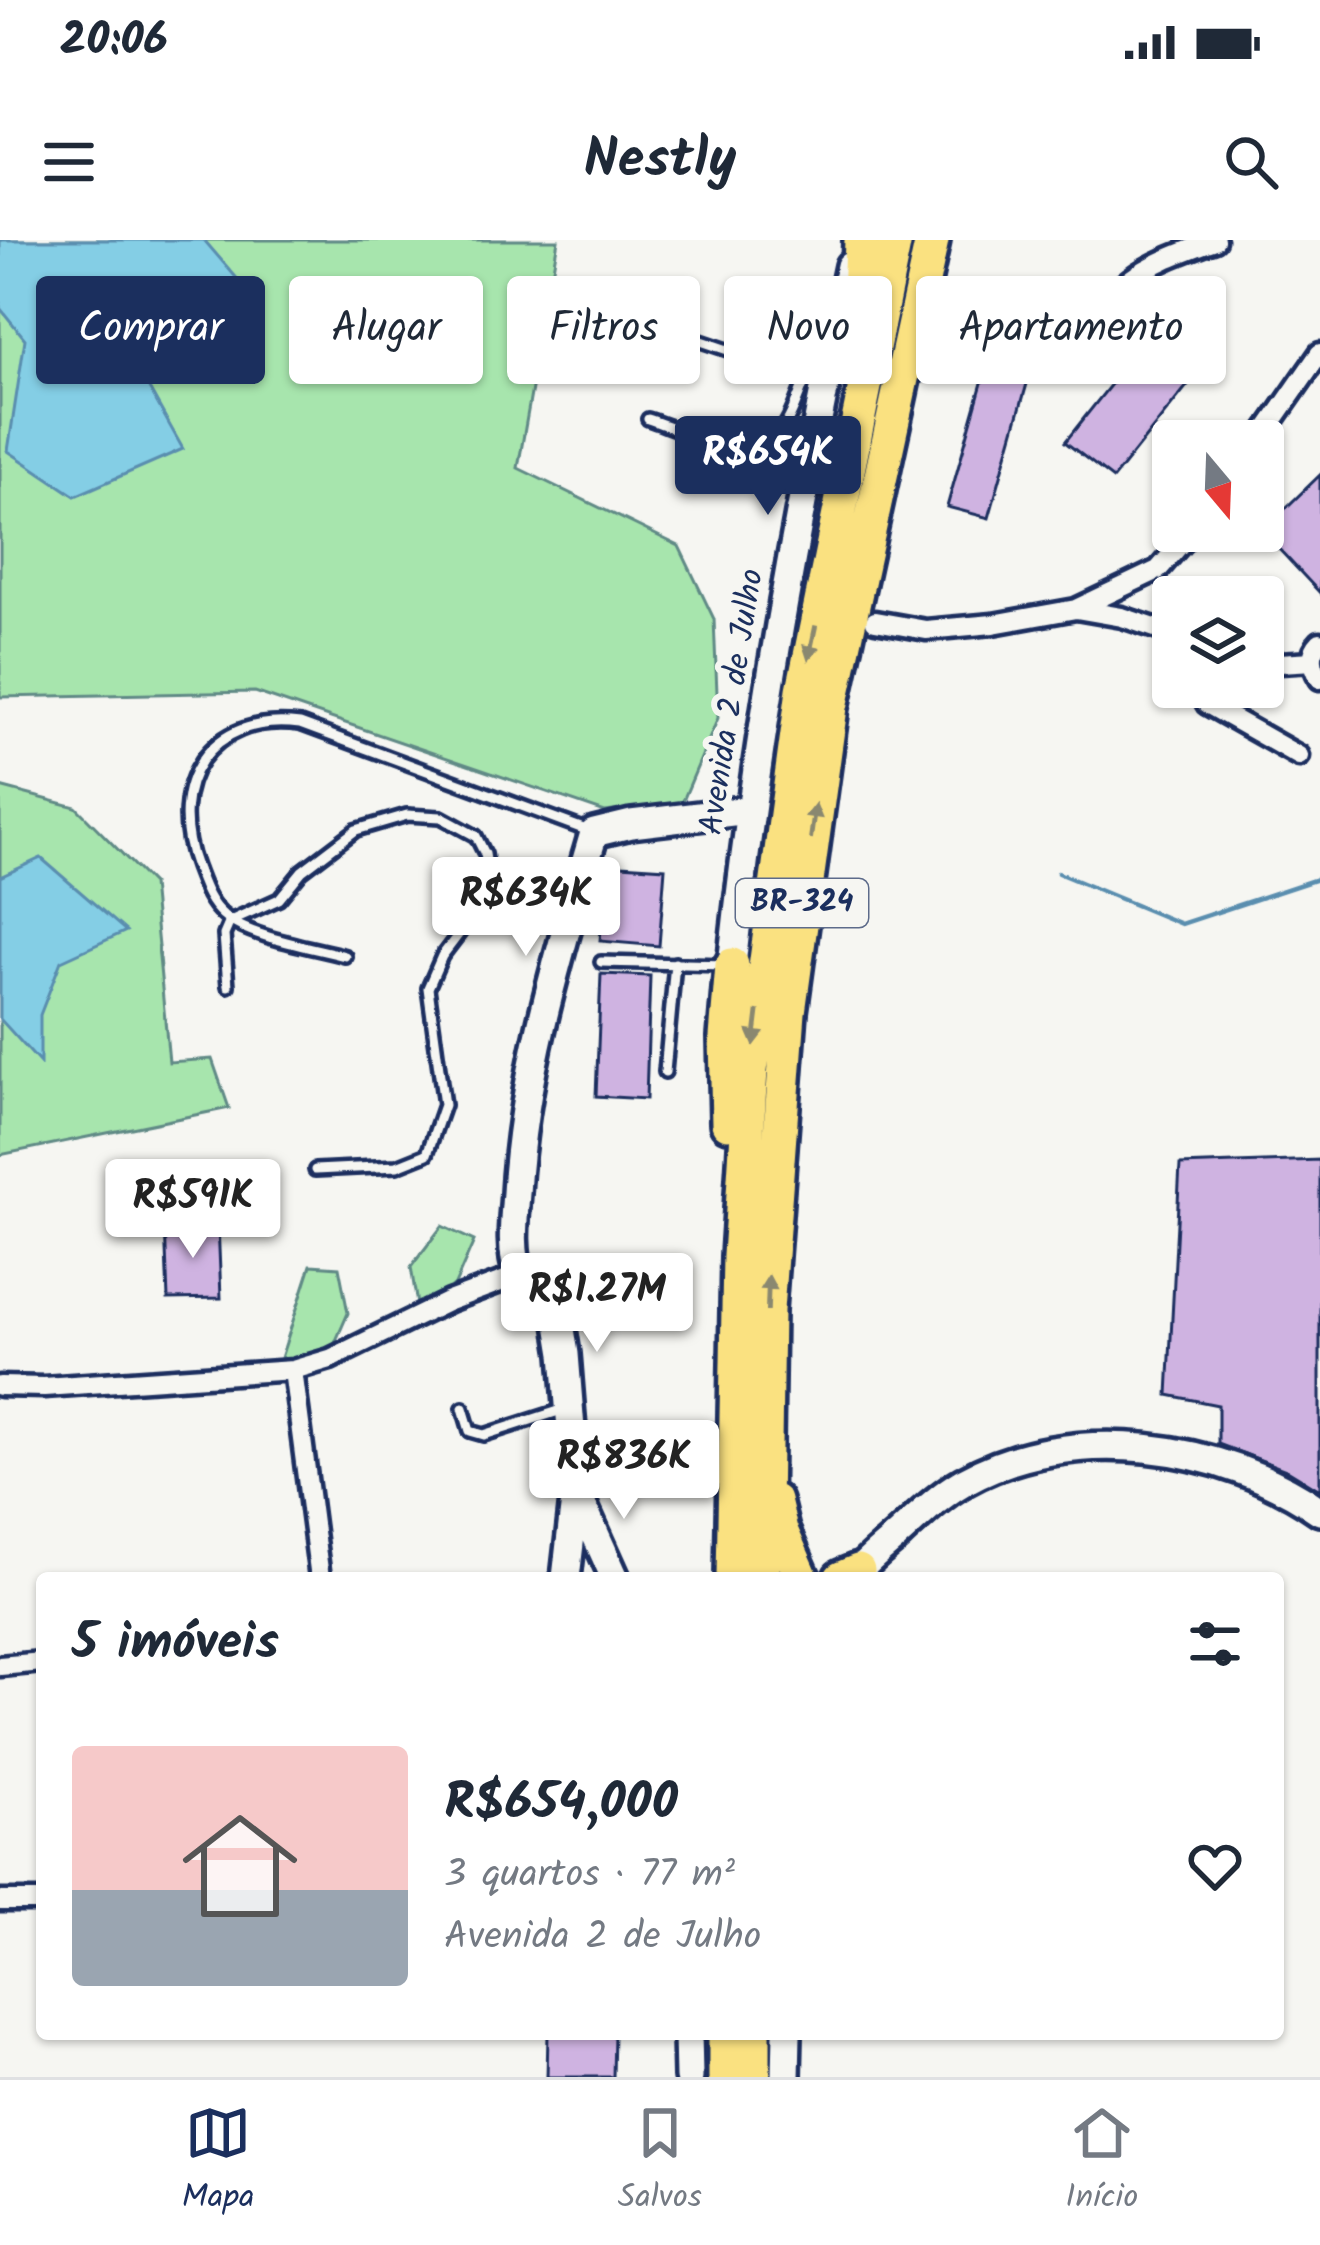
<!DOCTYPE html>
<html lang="pt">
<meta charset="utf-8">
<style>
body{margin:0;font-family:Kalam,sans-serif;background:#f6f6f7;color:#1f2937;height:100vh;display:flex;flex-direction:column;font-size:45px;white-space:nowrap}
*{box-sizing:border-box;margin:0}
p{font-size:39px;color:#747a83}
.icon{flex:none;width:66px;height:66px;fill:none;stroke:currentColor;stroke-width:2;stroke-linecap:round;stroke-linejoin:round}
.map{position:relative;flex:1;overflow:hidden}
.drawer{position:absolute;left:36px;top:1332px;width:1248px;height:468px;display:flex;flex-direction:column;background:#fff;border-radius:12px;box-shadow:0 3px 9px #0004}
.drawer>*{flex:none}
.top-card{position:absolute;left:36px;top:36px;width:1248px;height:108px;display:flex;gap:24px}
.needle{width:78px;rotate:161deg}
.controls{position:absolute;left:1152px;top:180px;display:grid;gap:24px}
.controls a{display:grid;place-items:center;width:132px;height:132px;border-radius:12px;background:#fff;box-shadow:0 3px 9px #0004;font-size:60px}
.price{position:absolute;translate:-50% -102px;padding:0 27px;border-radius:12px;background:#fff;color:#222;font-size:39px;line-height:78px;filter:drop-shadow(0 3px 6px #0008)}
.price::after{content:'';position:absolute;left:50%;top:72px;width:36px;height:27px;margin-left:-18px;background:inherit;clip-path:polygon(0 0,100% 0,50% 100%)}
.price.selected{background:#1b2f5e;color:#fff}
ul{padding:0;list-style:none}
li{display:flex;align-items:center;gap:36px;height:300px;padding:0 36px}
li span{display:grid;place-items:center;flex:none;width:336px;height:240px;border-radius:12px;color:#555}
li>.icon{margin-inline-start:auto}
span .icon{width:144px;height:144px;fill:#fffc;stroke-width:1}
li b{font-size:51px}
h2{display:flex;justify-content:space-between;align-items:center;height:144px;padding:0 36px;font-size:51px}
.tag{padding:0 42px;border-radius:12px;background:#fff;box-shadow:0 3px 9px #0004;font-size:42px;line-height:108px}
.tag.selected{background:#1b2f5e;color:#fff}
.status{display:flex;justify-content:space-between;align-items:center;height:84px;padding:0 60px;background:#fff;direction:ltr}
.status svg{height:33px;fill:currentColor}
header{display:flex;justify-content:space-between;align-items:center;height:156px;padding:0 36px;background:#fff;font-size:54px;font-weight:800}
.dock{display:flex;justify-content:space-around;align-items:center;height:168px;border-top:3px solid #e0e1e3;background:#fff;font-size:33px;color:#747a83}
.dock a{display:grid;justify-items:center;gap:6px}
.dock .selected{color:#1b2f5e}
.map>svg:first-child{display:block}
</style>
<div class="status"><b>20:06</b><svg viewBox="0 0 49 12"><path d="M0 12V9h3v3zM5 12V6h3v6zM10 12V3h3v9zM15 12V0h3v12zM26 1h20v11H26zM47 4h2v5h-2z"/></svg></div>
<header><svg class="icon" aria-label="menu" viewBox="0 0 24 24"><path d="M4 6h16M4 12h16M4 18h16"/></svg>Nestly<svg class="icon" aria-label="search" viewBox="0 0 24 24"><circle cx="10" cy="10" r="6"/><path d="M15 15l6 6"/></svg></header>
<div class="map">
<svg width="1320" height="1837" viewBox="0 0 1320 1837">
<rect width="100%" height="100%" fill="#f6f6f2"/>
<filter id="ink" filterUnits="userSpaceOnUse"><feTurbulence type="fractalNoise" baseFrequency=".00833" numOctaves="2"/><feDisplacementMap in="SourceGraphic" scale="24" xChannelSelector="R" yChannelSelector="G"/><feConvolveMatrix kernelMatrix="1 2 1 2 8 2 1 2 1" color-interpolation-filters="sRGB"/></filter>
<g filter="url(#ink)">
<!-- green -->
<path fill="#a7e5ad" stroke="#618a86" stroke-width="3" d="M0 0H558L518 228 679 306 714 379 718 478 682 563 605 572 255 452 0 457Z
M0 547 76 567 152 644 169 822 212 819 229 868 0 915Z
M442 986 474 1001 450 1056 418 1071 411 1027Z
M311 1025 339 1027 348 1073 331 1112 280 1121Z"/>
<!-- water -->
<path fill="#84cee5" stroke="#5a8eaf" stroke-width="3" d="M0 0H204L240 42 196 115 132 118 183 209 75 256 8 211 25 99 0 68Z
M41 618 126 691 61 721 40 775V823L0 779V637Z"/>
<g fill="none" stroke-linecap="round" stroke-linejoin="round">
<!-- stream -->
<path stroke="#5a8eaf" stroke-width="4.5" d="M1058 633 1181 684 1320 638"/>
</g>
<!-- building -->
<path fill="#cfb3e1" stroke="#1b2f5e" stroke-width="3" d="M1009 47 1051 59 989 278 947 267Z
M1162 80 1210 117 1113 239 1065 202Z
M1320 235V353L1262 291Z
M606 624 665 628 659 706 600 701Z
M601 734 650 736 646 859 596 856Z
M1320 920V1250L1289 1231 1218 1204V1165L1168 1155 1180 925Z
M218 983 221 1058 168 1059 165 985Z
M548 1794H614L613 1837H547Z"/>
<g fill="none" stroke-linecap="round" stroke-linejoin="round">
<defs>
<path id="lane" d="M662 88 808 137
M648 179C679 189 750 223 777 196 791 182 798 155 807 136
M345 716C312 707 247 697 223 675 208 662 203 645 196 627 165 545 209 472 300 484L589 591
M601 722 727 725
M228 746 224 695 230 681 279 659 302 631 356 590 407 575 441 577 476 596 485 614 489 638 471 678 442 716 428 748 444 865 427 914 397 926 315 930
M665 832 675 723
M463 1168 470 1191 484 1195 565 1169"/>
<path id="street" d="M1081 111C1110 37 1146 26 1215 0
M1259 201 1320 113
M1076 369 1122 377 1173 394
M875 381 926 390 993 384 1076 369 1158 330 1192 291
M1320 402C1309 413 1312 426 1320 439
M1263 424 1313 421
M1200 447 1207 464 1299 516
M293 1130 320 1338
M0 1146 44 1147 293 1130 330 1119 449 1061 519 1035
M0 1426 42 1422
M0 1661H42"/>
<path id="secondary" d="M732 725C757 490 800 257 850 26
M566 1338 576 1251
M615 1338 576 1251 565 1114 556 1059 551 1052 519 1035C510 1009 514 980 516 953 523 830 560 710 594 593L631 584 749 570
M853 1338C865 1321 884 1308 899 1294 920 1275 939 1256 963 1242 1070 1181 1223 1203 1320 1271
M688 1794 689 1837
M786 1837 787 1794"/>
<path id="highway" d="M858 94 861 0
M728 883 726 797 732 725
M774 1261 781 1290 802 1338
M733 1338 739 1016 751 830 803 450 895 0
M763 1338 767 1070 789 772 831 467 932 0
M841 1338 858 1331
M725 1837V1794
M754 1837V1794"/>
</defs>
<!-- lane casing -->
<use href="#lane" stroke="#1b2f5e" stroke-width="18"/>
<!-- street casing -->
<use href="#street" stroke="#1b2f5e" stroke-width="27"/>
<!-- secondary casing -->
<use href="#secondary" stroke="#1b2f5e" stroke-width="36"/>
<!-- highway casing -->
<use href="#highway" stroke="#1b2f5e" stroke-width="42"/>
<!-- lane -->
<use href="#lane" stroke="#f6f6f2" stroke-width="9"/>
<!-- street -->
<use href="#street" stroke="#f6f6f2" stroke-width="18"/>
<!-- secondary -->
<use href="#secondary" stroke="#f6f6f2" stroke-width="27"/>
<!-- highway -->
<use href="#highway" stroke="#fae180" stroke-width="33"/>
</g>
<!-- one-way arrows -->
<defs><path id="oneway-solid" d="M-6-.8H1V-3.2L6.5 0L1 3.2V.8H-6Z" transform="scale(3)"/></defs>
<g fill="#8a886f">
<use href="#oneway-solid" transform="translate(812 403) rotate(102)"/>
<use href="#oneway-solid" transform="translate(813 581) rotate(-82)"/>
<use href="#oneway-solid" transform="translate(756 788) rotate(97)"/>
<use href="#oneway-solid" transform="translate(768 1053) rotate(-88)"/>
</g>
</g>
<g text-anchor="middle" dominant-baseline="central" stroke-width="12" stroke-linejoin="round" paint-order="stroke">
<!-- shield labels -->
<rect fill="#f6f6f2" stroke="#5d6b8a" stroke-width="3" x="736" y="639" width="132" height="48" rx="9"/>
<g font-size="30" font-weight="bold" fill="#1b2f5e">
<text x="802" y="663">BR-324</text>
</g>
<!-- street labels -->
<g font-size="33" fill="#1b2f5e" stroke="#f6f6f2">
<text transform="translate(733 462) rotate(-81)">Avenida 2 de Julho</text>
</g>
</g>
</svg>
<div class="controls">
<a><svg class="needle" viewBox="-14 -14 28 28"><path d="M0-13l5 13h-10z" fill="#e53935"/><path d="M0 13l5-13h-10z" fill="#747a83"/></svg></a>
<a><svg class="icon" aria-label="layers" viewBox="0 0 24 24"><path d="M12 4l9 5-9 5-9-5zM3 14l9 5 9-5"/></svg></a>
</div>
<b class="price selected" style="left:768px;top:278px">R$654K</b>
<b class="price" style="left:526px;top:719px">R$634K</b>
<b class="price" style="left:193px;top:1021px">R$591K</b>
<b class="price" style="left:597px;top:1115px">R$1.27M</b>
<b class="price" style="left:624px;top:1282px">R$836K</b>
<div class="top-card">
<a class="tag selected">Comprar</a>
<a class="tag">Alugar</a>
<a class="tag">Filtros</a>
<a class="tag">Novo</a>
<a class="tag">Apartamento</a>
</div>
<section class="drawer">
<h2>5 imóveis<svg class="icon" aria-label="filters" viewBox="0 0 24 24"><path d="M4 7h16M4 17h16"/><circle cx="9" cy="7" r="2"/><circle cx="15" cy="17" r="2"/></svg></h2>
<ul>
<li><span style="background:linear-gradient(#f6c9c9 60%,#9aa5b1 0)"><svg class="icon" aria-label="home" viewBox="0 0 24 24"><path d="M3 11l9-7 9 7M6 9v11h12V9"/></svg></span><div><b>R$654,000</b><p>3 quartos · 77 m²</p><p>Avenida 2 de Julho</p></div><svg class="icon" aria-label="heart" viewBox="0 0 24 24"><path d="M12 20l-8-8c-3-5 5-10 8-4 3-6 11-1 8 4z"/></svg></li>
</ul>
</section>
</div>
<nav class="dock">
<a class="selected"><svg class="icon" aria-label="map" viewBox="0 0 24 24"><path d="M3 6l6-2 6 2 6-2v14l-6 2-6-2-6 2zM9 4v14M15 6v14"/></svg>Mapa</a>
<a><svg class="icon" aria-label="saved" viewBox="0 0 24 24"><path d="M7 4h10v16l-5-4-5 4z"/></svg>Salvos</a>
<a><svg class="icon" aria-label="home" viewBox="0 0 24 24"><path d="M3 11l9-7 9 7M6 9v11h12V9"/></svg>Início</a>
</nav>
